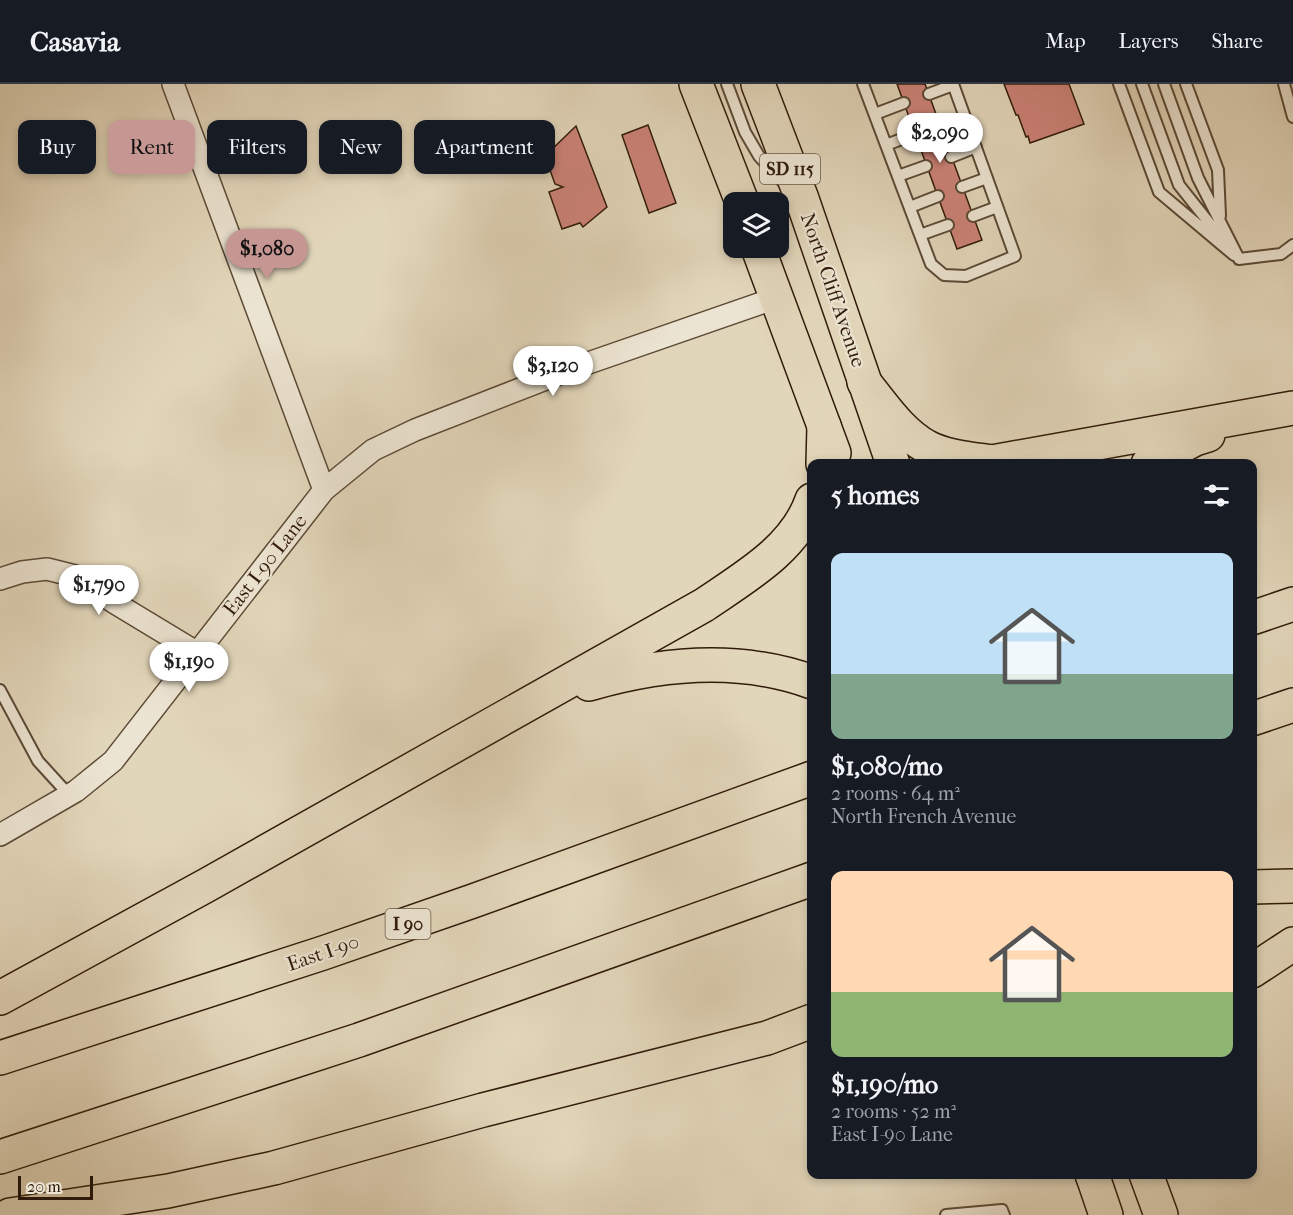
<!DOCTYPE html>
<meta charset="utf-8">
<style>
body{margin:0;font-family:"IM FELL French Canon",serif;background:#242831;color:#f1f3f6;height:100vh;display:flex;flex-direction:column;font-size:22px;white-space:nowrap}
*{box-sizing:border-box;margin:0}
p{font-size:20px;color:#9ea1a6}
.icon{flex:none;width:33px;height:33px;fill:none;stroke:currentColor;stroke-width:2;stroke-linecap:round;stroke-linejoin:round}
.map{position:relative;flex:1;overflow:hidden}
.panel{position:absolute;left:807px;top:375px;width:450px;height:720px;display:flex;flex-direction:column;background:#171b24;border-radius:12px;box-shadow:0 3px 9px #0003}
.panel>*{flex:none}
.hud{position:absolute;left:18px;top:36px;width:570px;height:54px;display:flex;gap:12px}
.buttons{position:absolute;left:723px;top:108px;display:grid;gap:12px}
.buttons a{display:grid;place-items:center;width:66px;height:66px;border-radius:12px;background:#171b24;box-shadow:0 3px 9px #0003;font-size:30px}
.scale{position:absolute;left:18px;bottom:15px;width:75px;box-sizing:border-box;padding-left:6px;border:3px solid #301b0a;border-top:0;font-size:16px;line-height:21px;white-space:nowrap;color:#301b0a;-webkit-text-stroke:4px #ece4d2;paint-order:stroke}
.price{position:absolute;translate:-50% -51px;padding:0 14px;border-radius:21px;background:#fff;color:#222;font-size:20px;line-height:39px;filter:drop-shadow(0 2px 3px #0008)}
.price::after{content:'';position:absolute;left:50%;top:36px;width:18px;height:14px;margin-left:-9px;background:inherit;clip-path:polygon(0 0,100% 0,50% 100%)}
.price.selected{background:#c59692;color:#111}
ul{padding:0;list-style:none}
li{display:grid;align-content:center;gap:12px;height:318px;padding:0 24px}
li span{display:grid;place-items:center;height:186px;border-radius:12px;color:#555}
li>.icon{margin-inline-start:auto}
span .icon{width:108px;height:108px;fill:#fffc;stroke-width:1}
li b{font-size:26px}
h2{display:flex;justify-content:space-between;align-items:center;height:72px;padding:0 24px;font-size:26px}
.chip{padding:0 21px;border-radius:12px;background:#171b24;box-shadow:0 3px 9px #0003;font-size:21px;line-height:54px}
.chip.selected{background:#c59692;color:#111}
header{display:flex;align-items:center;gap:36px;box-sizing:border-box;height:84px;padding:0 30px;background:#171b24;border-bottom:2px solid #363941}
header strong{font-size:28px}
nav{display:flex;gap:33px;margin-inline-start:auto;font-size:21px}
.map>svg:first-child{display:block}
</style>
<header>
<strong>Casavia</strong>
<nav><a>Map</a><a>Layers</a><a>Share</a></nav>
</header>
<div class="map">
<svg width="1293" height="1131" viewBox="0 0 1293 1131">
<rect width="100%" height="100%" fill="#e2d6ba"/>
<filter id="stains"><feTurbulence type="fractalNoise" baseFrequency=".00333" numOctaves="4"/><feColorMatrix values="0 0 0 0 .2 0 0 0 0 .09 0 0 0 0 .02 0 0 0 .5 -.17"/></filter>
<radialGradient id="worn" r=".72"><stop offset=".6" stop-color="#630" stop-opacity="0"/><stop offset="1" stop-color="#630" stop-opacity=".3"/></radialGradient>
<!-- building -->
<path fill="#cc8277" stroke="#301b0a" stroke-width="1.5" d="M897 0H925L982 156 957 165Z
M1004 0H1069L1084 40 1030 59 1028 52 1026 53 1018 31H1016Z
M648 41 676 119 649 129 622 51Z
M576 42 607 123 583 143 580 139 562 145 549 108 563 103 555 100 545 72Z"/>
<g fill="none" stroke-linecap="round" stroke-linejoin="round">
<defs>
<path id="lane" d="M727 0 745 48 759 72 784 99
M863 0 931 180 944 191 966 192 1015 172 953 0
M1119 0 1159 108 1234 171
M1142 0 1179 101 1222 155
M1164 0 1198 94 1239 175 1281 170 1293 161
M1186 0 1218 86 1220 132
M1284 0 1293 33
M929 10 953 1
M875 30 904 19
M940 42 965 33
M886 61 915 50
M951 73 976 63
M898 92 926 82
M962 103 987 94
M910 123 938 112
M973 132 997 123
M920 151 948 141
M0 606 38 677 69 711
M946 1131 1002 1126 1004 1131"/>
<path id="street" d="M173 0 324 406
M0 495 22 488 47 485 75 492 115 519 196 568
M0 751 76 707 113 677 324 406 373 366 415 346 574 284 776 214"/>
<path id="primary" d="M696 0 742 118
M758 0 802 115 893 380
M758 164 834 369
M1092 1090 1106 1131
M1146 1090 1161 1131"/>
<path id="highway" d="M864 298C883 321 900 348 927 363 946 373 971 375 992 378L1293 324
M823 380 824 342
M1148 380 1195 355 1208 351
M1252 534 1293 520
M589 600C661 579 740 572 812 598
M1252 635 1293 621
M1252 803 1293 802
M1252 887 1293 860
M0 914 207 801 704 521C745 493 795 465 812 416
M0 974 323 869 473 817 812 694
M0 1073 359 956 812 795
M1092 1090 1093 1093
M10 1131 168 1107 274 1084 483 1026 767 954 812 937"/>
</defs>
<!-- lane casing -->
<use href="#lane" stroke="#5c4a36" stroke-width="14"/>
<!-- street casing -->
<use href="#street" stroke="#5c4a36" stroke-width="24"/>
<!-- primary casing -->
<use href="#primary" stroke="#301b0a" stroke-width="36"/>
<!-- highway casing -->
<use href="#highway" stroke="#301b0a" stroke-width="36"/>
<!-- lane -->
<use href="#lane" stroke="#ece4d2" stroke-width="10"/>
<!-- street -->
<use href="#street" stroke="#ece4d2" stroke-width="21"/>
<!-- primary -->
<use href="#primary" stroke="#e2d6ba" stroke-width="33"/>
<!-- highway -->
<use href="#highway" stroke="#e2d6ba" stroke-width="33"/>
</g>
<g text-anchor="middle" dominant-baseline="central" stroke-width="4.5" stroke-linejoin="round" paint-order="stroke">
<!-- shield labels -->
<g fill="#ece4d2" stroke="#685746" stroke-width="1.5">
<rect x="760" y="70" width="60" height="30" rx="4.5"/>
<rect x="385.5" y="825" width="45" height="30" rx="4.5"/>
</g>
<g font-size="18" font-weight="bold" fill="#301b0a">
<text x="790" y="85">SD 115</text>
<text x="408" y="840">I 90</text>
</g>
<!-- street labels -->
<g font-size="20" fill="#301b0a" stroke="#ece4d2">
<text transform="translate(833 206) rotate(71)">North Cliff Avenue</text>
<text transform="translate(265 481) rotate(-52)">East I-90 Lane</text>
<text transform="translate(323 869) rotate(-19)">East I-90</text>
</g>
</g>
<rect width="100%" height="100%" filter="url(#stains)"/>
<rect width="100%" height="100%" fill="url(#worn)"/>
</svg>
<div class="buttons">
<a><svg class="icon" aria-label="layers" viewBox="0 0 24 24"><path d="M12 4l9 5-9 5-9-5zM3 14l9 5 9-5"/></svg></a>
</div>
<div class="scale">20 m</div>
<b class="price" style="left:940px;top:80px">$2,090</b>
<b class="price selected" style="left:267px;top:196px">$1,080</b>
<b class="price" style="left:553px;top:313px">$3,120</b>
<b class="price" style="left:99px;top:532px">$1,790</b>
<b class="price" style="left:189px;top:609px">$1,190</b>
<div class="hud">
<a class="chip">Buy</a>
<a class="chip selected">Rent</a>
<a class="chip">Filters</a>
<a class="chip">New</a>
<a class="chip">Apartment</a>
</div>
<section class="panel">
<h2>5 homes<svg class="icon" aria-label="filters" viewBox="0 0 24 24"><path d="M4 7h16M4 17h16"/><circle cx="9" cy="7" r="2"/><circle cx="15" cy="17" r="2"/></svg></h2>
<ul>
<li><span style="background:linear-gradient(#bfe0f5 65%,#7fa58c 0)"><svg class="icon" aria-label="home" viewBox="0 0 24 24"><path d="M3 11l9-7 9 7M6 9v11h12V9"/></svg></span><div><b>$1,080/mo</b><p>2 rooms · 64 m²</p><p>North French Avenue</p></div></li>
<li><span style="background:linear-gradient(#ffd9b3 65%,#8fb573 0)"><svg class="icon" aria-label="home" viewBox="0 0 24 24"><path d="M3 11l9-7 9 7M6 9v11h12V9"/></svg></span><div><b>$1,190/mo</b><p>2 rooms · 52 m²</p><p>East I-90 Lane</p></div></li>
</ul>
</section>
</div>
